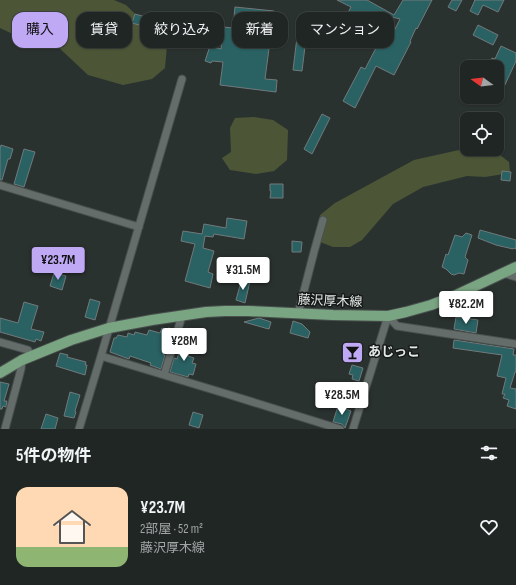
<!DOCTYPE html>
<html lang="ja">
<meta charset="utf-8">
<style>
body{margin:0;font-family:"Sofia Sans Condensed","Noto Sans JP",sans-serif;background:#2d3231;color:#f1f3f6;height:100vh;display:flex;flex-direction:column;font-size:15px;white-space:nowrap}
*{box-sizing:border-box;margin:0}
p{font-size:13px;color:#a2a5a6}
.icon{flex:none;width:22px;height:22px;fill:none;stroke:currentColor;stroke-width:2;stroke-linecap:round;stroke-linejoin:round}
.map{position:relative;height:429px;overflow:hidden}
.details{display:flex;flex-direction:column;background:#202624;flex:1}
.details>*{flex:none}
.hud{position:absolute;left:12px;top:12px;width:492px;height:36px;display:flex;gap:8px}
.needle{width:26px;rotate:285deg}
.tools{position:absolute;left:460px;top:60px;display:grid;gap:8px}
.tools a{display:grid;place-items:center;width:44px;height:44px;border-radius:8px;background:#202624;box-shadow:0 1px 3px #0004,0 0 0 1px #3d4341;font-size:20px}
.price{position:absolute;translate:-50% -34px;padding:0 9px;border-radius:4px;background:#fff;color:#222;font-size:13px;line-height:26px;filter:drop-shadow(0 1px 2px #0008)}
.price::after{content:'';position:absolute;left:50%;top:24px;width:12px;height:9px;margin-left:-6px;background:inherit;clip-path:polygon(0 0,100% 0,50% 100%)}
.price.selected{background:#bfa9f4;color:#111}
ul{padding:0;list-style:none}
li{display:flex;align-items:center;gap:12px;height:100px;padding:0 16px}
li span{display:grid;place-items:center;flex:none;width:112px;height:80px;border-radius:12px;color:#555}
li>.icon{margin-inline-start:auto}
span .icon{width:48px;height:48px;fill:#fffc;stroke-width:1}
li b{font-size:17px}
h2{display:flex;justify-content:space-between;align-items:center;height:48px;padding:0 16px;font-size:17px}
.tag{padding:0 14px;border-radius:12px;background:#202624;box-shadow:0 1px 3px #0004,0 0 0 1px #3d4341;font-size:14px;line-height:36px}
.tag.selected{background:#bfa9f4;color:#111}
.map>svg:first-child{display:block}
</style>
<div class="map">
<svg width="516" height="429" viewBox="0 0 516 429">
<rect width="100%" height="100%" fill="#2a3230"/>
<!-- green -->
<path fill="#4c5636" d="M0 0H114L126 5 167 45 165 68 152 79 123 85 88 75 55 44 20 24 17 36 0 28Z
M254 117 273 120 288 130 287 160 274 171 256 174 230 170 222 158 231 152 230 128 235 118Z
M459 150 500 155 509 162 510 173 485 177 467 176 423 187 393 204 362 240 350 247H333L315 240 320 215 335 203 414 160Z"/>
<!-- building -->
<path fill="#2a6163" stroke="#707a7b" d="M337 0H367L394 15 403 0H432L417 29 416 28 410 41 411 42 394 75 376 66 355 108 343 101 361 67 365 69 386 29 393 33 400 19 384 15 380 23 366 15 352 43 346 39 345 42 334 37 338 29 333 27 334 24H333L336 19 341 21 342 19 344 20 351 7Z
M452 0H462L456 11 448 7Z
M474 0H504L498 12 483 5 478 15 470 11 475 0Z
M235 7 274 11 265 79 277 80 276 92 220 85 223 62 212 61 211 63 205 61 210 46 221 49 224 27 233 28Z
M135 14 153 19 150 28 132 23Z
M478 25 498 35 493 45 473 35Z
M298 29 307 30 302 71 293 70Z
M170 34 184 38 182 45 168 41Z
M501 46 516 53V61L497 102V67H488L492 58 495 59Z
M322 114 330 118 312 154 304 149Z
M1 145 13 149 10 159H8L2 180H0V149Z
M24 149 35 152 24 187 14 184Z
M502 171 511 172 510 181 501 180Z
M270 184H283V198H270L271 191H270Z
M227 218 247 221 244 239 214 234 213 237 205 236 203 248 214 251 208 272 213 274 210 288 185 281 195 244 181 241 183 231 202 234 204 224 226 228Z
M480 230 516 240V249L514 248 513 249 496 245 478 238Z
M466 233 472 235 465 257 468 260 464 274 459 273 454 275 451 274 446 269 442 267 446 254 448 255 455 235 462 237Z
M292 241 302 242 301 252H292Z
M54 273 66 276 62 290 50 286Z
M242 278 250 281 245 303 236 300Z
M90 299 100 302 95 320 85 317Z
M24 302 38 306 31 329 44 332 41 341 36 339 35 342 0 332V318L18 323Z
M456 317 478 320 476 333 454 329Z
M259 318 271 322 269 329 265 328 244 322Z
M293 321 302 324 310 332 308 338 290 333Z
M162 328 167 330 168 328 173 329 163 355H165L161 369 150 365 151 363 130 356 129 359 110 352 114 338H116L118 335 127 337 128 333 134 335 135 332 147 335 149 330 160 333Z
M454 340 514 349 513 355H516V372H515L510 388 516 389V409L507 406 509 400 503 398 505 394H502L506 378 497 376 502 355 453 348Z
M182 343 191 346 188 356 194 358 192 363 196 364 193 375 189 374 188 377 170 372 174 358 177 359Z
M60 353 68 355 67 357 86 362 85 365H87L85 375 56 366Z
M352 365 363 368 359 381 352 379 353 375 349 374Z
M0 382 9 384 4 401H7L6 407 3 406 2 409H0Z
M70 392 80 395 75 411 76 412 74 418 64 416Z
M338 406 351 411 345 428 342 424 333 422Z
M193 412 203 415 199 428 189 425Z
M46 414 58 418 55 429H41Z"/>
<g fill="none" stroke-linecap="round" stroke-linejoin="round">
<defs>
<path id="street" d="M0 185 139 227
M503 273 516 277
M298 314 314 252 323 220
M388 316 397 326 516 344
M0 342 28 350 30 357
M101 356 227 394 340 429
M164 375 182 316
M5 429 21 369 22 360
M79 429 101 356 182 79
M353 429 388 316"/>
<path id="primary" d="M0 373 22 360 71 340 109 328 152 320 206 312 225 311H248L333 315 388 316 406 312 431 305 452 297 516 267"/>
</defs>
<!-- street casing -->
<use href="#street" stroke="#49504e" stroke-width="9"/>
<!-- primary casing -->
<use href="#primary" stroke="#49504e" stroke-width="12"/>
<!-- street -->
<use href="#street" stroke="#646d6a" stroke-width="7"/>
<!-- primary -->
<use href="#primary" stroke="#7aa582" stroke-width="10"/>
</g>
<!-- icons -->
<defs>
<symbol id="bar-square" viewBox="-11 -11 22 22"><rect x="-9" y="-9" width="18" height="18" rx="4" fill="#bfa9f4" stroke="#161918"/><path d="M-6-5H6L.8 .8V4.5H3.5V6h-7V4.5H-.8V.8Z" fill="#111"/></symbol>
</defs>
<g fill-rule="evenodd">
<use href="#bar-square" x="340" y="340" width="25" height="25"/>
</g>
<g text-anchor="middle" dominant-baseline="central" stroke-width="3" stroke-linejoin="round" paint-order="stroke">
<!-- street labels -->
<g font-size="13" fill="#e3e9e7" stroke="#161918">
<text transform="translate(330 301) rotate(2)">藤沢厚木線</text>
</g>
<!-- poi labels -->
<g font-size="13" font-weight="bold" fill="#e3e9e7" stroke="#161918" text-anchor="start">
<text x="368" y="352">あじっこ</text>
</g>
</g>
</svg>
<div class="tools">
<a><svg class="needle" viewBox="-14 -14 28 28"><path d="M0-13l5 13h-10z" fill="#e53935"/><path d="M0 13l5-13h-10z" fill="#a2a5a6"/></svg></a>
<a><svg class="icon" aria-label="locate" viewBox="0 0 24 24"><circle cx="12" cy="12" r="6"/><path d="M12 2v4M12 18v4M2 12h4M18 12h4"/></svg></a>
</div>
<b class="price selected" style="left:58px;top:281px">¥23.7M</b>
<b class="price" style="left:243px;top:291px">¥31.5M</b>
<b class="price" style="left:466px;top:325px">¥82.2M</b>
<b class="price" style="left:184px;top:362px">¥28M</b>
<b class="price" style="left:342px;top:416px">¥28.5M</b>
<div class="hud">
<a class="tag selected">購入</a>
<a class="tag">賃貸</a>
<a class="tag">絞り込み</a>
<a class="tag">新着</a>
<a class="tag">マンション</a>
</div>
</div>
<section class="details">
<h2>5件の物件<svg class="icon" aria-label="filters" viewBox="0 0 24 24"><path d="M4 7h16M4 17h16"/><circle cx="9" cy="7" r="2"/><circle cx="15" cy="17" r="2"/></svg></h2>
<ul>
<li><span style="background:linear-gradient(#ffd9b3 75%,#8fb573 0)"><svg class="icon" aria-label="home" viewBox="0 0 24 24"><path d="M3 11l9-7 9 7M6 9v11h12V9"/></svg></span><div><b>¥23.7M</b><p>2部屋 · 52 m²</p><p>藤沢厚木線</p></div><svg class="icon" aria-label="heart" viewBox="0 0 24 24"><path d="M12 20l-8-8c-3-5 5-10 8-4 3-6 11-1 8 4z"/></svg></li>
</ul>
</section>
